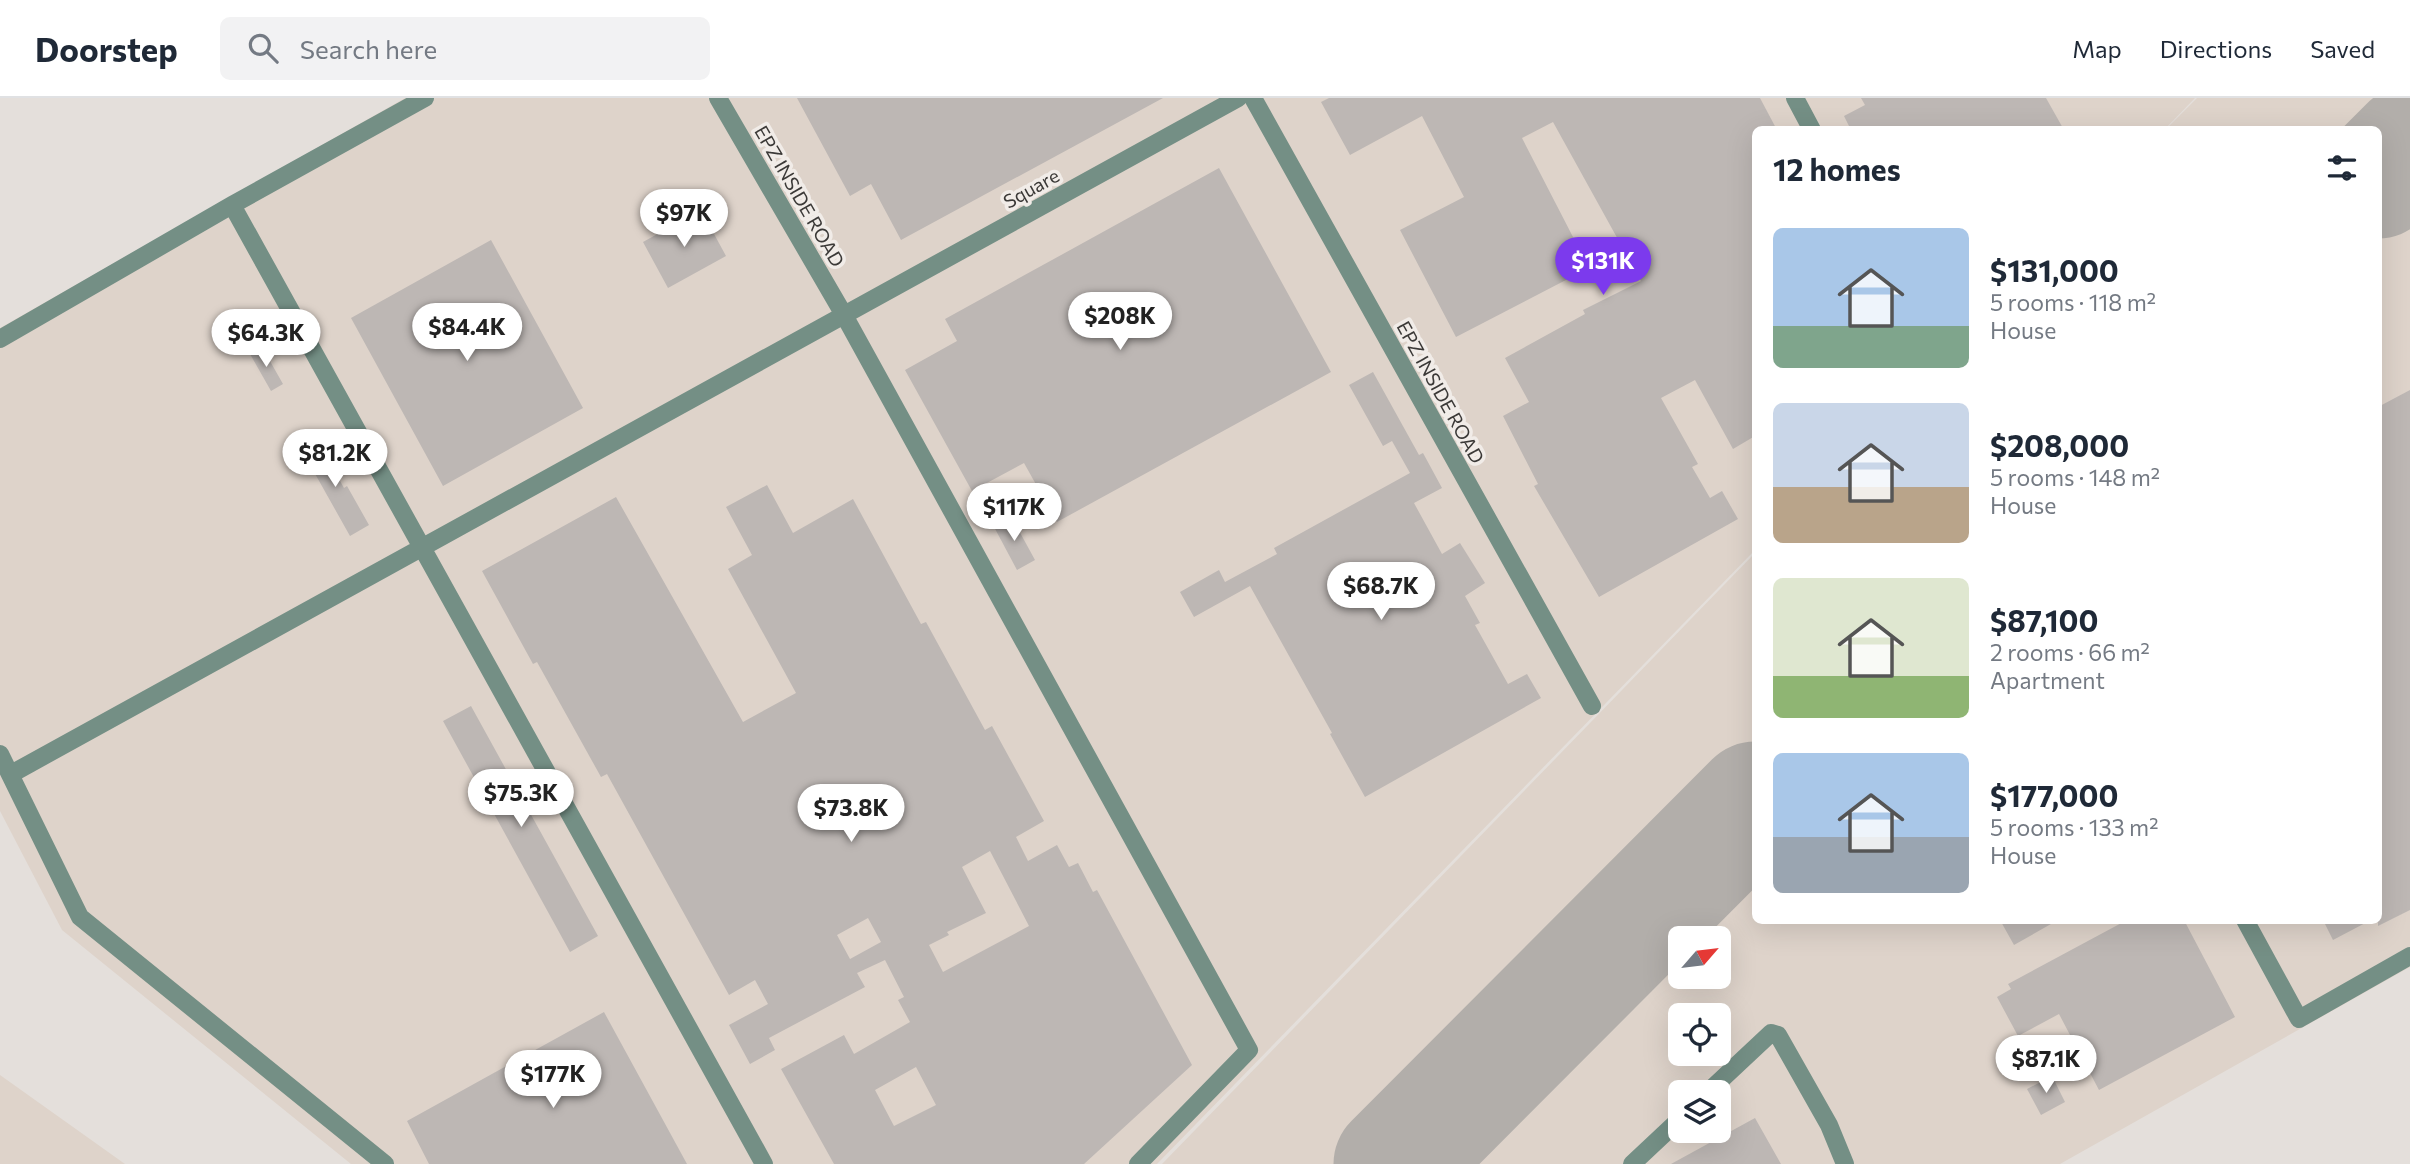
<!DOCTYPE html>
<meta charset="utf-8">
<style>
body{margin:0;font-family:Commissioner,sans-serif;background:#f2f2f3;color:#1f2937;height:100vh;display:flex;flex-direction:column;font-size:26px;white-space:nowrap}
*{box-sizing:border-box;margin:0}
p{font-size:23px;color:#747a83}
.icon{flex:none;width:38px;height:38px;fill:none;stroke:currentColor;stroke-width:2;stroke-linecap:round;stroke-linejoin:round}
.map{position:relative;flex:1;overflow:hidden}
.side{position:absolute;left:1752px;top:28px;width:630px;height:798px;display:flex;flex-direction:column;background:#fff;border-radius:10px;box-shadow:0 7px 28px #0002}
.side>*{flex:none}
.needle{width:46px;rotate:62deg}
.buttons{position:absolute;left:1668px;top:828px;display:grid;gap:14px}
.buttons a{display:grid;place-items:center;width:63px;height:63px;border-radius:10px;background:#fff;box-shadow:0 7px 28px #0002;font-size:35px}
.price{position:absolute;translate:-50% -60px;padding:0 16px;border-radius:24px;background:#fff;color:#222;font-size:23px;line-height:46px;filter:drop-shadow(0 2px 4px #0008)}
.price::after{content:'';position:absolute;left:50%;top:42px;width:21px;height:16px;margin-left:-10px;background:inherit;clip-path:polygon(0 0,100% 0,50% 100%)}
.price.active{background:#7c3aed;color:#fff}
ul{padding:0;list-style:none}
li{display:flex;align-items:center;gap:21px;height:175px;padding:0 21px}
li span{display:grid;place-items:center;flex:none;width:196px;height:140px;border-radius:10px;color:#555}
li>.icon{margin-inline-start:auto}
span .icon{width:84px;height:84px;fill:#fffc;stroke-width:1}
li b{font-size:30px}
h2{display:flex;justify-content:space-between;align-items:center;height:84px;padding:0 21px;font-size:30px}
header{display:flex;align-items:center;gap:42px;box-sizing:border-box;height:98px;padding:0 35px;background:#fff;border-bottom:2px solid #e0e1e3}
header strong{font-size:33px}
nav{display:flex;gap:38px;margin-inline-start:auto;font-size:24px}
.search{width:490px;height:63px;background:#f2f2f3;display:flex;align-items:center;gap:18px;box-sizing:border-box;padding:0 24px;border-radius:10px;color:#747a83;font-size:26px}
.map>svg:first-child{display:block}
</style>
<header>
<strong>Doorstep</strong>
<div class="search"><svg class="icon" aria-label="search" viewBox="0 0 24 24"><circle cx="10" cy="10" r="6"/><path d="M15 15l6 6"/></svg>Search here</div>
<nav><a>Map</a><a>Directions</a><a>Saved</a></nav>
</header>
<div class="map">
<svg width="2410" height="1066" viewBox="0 0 2410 1066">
<rect width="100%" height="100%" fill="#e4dfdb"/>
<!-- built -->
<path fill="#ded3ca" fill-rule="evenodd" d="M405 0H2195L2165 31 1755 32V452L1157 1066H351L62 832 0 713V230Z
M2197 0H2410V869L2060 1066H1162L1755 455V822H2378V32L2166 31ZM1680 840H1718V878H1680ZM1680 917H1718V956H1680ZM1680 994H1718V1032H1680Z
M0 977 125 1066H0Z"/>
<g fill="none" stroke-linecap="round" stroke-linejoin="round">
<!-- runway -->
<path stroke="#b2aeaa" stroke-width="121" d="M2378 80 2410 48
M1394 1066 1755 704"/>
</g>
<!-- building -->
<path fill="#bdb7b4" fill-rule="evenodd" d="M797 0H1163L901 142 871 86 850 98Z
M1329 0H1760L1777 32H1755V338L1733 351 1695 282 1661 300 1698 366 1692 369 1710 400 1722 393 1738 421 1599 499 1534 388 1538 386 1503 318 1529 304 1505 260 1585 216 1583 212 1641 183 1553 24 1522 40 1589 170 1456 239 1400 132 1464 99 1422 18 1350 57 1321 4Z
M1861 0H2046L2064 32H1851L1844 18 1865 7Z
M1219 70 1331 274 1057 424 1024 365 972 393 905 272 957 243 945 221Z
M701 112 726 158 668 190 643 144Z
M491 142 583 310 443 388 351 220Z
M262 249 283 286 271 293 250 256Z
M1373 274 1419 357 1423 355 1442 390 1414 405 1442 456 1460 445 1485 485 1465 498 1480 525 1475 527 1508 586 1527 576 1541 600 1365 699 1330 636 1332 635 1250 488 1194 519 1180 494 1219 472 1225 484 1277 456 1274 450 1410 375 1392 343 1383 348 1349 287Z
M2410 292V812L2378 828V309Z
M316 340 344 390 347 388 369 427 350 438 300 349Z
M767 387 793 435 853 401 921 526 926 524 985 632 992 628 1044 723 1016 739 1028 763 1057 747 1069 769 1078 765 1093 794 1097 792 1192 967 1084 1066H834L781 971 844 937 854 956 910 924 898 902 904 899 885 862 857 875 865 889 769 940 775 952 750 966 729 927 768 906 755 882 729 897 607 676 601 679 537 564 533 566 482 473 616 399 743 624 796 595 728 471 752 457 726 409ZM990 753 1029 828 943 874 929 847 949 837 947 834 986 815 962 769ZM868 820 881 844 850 861 837 837ZM916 969 936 1007 894 1028 875 992Z
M1011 418 1035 462 1017 472 993 427Z
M471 608 598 838 570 854 443 623Z
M2000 822H2058L2014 847Z
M2127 822H2184L2235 919 2099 992 2059 916 2018 938 1997 899 2011 891 2008 886Z
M2323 822H2371L2333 842Z
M604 914 687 1066H429L407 1023Z
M2052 978 2065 1004 2041 1017 2027 991Z
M1755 1020 1781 1066H1671Z"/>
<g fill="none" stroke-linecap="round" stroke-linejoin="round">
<!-- minor -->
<path stroke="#748f85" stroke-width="18" d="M718 0 844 217 1249 952 1138 1066
M1253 0 1592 608
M1795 0 1812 32
M232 107 764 1066
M0 241 232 107 425 0
M0 656 80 819 385 1066
M11 676 1238 0
M2245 822 2299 921 2410 858
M1708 994 1771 935 1778 937 1829 1027 1845 1066
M1632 1066 1680 1021"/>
</g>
<g text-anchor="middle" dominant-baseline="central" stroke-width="7" stroke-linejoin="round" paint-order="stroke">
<!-- street labels -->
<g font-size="19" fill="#3b3937" stroke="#f1ece8">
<text transform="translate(1031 90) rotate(-29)">Square</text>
<text transform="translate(800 98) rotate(60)">EPZ INSIDE ROAD</text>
<text transform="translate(1441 294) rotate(61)">EPZ INSIDE ROAD</text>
</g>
</g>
</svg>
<div class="buttons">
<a><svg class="needle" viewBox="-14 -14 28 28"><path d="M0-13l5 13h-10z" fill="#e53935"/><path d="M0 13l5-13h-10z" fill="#747a83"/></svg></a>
<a><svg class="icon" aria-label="locate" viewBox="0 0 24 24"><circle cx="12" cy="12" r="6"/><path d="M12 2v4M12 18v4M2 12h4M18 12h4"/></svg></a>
<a><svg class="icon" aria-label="layers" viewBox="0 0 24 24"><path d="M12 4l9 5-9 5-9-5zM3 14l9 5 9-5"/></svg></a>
</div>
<b class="price" style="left:684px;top:151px">$97K</b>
<b class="price active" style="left:1603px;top:199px">$131K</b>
<b class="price" style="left:1120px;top:254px">$208K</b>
<b class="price" style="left:467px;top:265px">$84.4K</b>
<b class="price" style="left:266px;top:271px">$64.3K</b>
<b class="price" style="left:335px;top:391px">$81.2K</b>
<b class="price" style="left:1014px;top:445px">$117K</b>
<b class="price" style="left:1381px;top:524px">$68.7K</b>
<b class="price" style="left:521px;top:731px">$75.3K</b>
<b class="price" style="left:851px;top:746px">$73.8K</b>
<b class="price" style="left:2046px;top:997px">$87.1K</b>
<b class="price" style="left:553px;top:1012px">$177K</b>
<section class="side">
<h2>12 homes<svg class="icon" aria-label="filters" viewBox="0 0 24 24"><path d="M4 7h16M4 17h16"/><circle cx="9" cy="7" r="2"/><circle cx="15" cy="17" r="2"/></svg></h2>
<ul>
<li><span style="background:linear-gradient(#a9c7e8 70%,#7fa58c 0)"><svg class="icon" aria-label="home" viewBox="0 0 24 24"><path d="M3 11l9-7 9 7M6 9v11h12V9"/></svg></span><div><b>$131,000</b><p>5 rooms · 118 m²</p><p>House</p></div></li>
<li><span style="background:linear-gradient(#c9d6e8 60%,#b9a48a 0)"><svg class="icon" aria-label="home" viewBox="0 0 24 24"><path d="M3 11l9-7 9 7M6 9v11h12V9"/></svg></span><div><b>$208,000</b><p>5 rooms · 148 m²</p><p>House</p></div></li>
<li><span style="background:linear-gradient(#dfe7d0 70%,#8fb573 0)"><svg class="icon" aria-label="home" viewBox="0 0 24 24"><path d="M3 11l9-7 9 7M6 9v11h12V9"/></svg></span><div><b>$87,100</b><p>2 rooms · 66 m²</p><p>Apartment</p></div></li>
<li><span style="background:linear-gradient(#a9c7e8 60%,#9aa5b1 0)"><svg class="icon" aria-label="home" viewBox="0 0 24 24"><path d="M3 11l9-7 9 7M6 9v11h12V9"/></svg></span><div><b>$177,000</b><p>5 rooms · 133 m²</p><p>House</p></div></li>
</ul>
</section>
</div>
